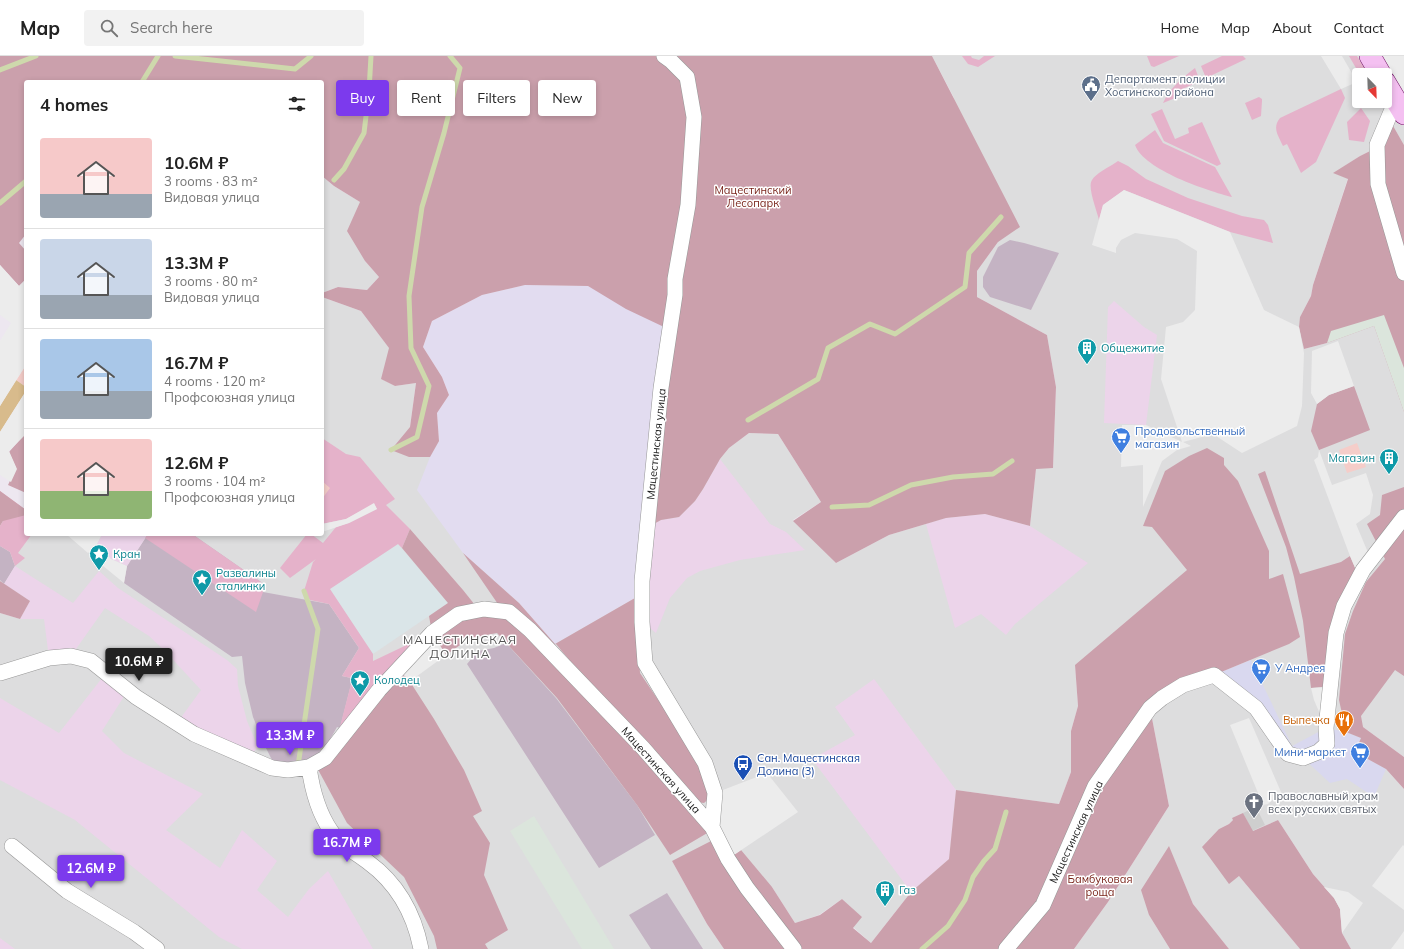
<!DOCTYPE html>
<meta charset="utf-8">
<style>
body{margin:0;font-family:Mulish,sans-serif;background:#f2f2f2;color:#222;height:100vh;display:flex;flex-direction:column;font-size:15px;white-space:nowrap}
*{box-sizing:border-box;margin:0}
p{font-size:13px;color:#767676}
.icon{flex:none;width:22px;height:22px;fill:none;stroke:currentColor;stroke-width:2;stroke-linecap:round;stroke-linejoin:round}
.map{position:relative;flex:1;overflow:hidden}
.panel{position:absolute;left:24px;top:24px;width:300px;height:456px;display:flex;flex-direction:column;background:#fff;border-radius:4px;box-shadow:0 2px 6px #0003}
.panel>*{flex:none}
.banner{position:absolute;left:336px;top:24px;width:380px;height:36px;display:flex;gap:8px}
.needle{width:26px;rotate:157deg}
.controls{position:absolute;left:1352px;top:12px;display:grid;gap:8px}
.controls a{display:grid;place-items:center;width:40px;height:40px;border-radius:4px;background:#fff;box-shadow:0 2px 6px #0003;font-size:20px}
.price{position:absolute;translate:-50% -34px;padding:0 9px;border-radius:4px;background:#7c3aed;color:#fff;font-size:13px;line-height:26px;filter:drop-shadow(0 1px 2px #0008)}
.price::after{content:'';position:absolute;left:50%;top:24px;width:12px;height:9px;margin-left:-6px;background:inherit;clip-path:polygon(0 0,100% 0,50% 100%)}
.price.active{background:#222;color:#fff}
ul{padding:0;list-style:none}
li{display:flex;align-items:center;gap:12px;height:100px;padding:0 16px}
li+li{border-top:1px solid #e0e0e0}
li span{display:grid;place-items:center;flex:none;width:112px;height:80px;border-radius:4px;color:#555}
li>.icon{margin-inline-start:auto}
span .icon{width:48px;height:48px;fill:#fffc;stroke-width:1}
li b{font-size:17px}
h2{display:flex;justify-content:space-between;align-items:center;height:48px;padding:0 16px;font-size:17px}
.pill{padding:0 14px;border-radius:4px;background:#fff;box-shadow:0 2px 6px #0003;font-size:14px;line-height:36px}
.pill.active{background:#7c3aed;color:#fff}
header{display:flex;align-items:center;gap:24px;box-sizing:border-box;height:56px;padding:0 20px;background:#fff;border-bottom:1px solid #e0e0e0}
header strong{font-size:19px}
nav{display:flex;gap:22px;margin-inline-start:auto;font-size:14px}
.search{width:280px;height:36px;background:#f2f2f2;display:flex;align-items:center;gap:10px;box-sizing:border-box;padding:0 14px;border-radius:4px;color:#767676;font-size:15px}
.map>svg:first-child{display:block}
</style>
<header>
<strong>Map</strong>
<div class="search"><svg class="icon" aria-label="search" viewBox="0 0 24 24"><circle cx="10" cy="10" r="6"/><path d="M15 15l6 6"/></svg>Search here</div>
<nav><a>Home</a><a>Map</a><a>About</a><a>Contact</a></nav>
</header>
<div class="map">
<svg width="1404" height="893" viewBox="0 0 1404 893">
<rect width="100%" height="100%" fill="#ede7f0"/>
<!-- residential -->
<path fill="#ddddde" d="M932 0H1370L1381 19H1359V45H1385L1404 58V89L1392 68 1382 89 1360 100 1334 117 1348 122 1313 229 1311 240 1300 261 1304 293 1327 287 1374 270 1404 356V701L1363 671 1361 682 1386 713 1404 733V893H1351L1342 877 1340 853 1334 842 1313 818 1278 764 1253 775 1233 764 1229 768 1219 773 1229 827 1239 820 1300 893H1229L1193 848 1169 791 1149 859 1170 893H1074L1108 846 1169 750 1150 652 1214 619 1251 604 1075 609 1078 650 1071 675V716L1059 748 956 734 949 803 911 836 871 887 853 871 861 861 842 843 819 859 795 867 772 831 672 805 707 868 724 893H0V557L20 563 30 546 0 525V470L26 478H322V241L361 255 390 293 382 323 395 330 416 327 410 371 439 385 720 403 729 392 749 377 778 378 821 446 793 464 836 507 889 479 946 462 1030 470 1036 412H1053L1056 331 1047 279 977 241V215L998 186 953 40Z
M322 120 334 130 360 146 365 205 379 221 367 234 338 231 322 237Z"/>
<!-- commercial -->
<path fill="#d9d8ef" d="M1251 604 1292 690 1326 672 1346 676 1361 682 1355 696 1386 713 1374 741 1347 723 1330 727 1303 702 1288 698 1256 652 1214 619Z"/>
<!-- industrial -->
<path fill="#dae5e8" d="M398 488 448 547 373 598 329 533Z"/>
<!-- religious -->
<path fill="#cecece" d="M1256 751 1265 769 1252 775 1243 757Z"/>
<!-- military -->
<path fill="#e2dcf0" d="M525 229 588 230 664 271 636 513 635 542 555 588 519 547 463 497 417 434 430 401 439 385 437 357 449 339 442 321 423 291 432 265 482 239Z"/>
<!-- construction -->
<path fill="#c4b3c3" d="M1010 184 1024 187 1059 197 1031 254 990 241 983 231V221L998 191Z
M148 478H192L261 526 263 536 329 548 359 592 342 620 351 622 355 613 340 672 337 671 324 694 305 705 288 707 272 704 265 690 253 661 245 627 242 600 232 601 124 527 127 510Z
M0 490 10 496 15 510 4 528 0 524Z
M506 587 556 642 637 749 655 779 599 812 467 608 478 595 494 592Z
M667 837 703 893H651L629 859Z"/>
<!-- farmland -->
<path fill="#ecd4ea" d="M1114 245 1144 271 1157 279 1146 369 1104 367 1108 251Z
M720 403 770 468 786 476 805 494 740 504 700 515 687 522 670 542 656 577 642 566 648 471 661 464 679 461 695 445 703 433Z
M985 458 1030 470 1088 507 1015 568 1006 579 981 558 955 572 926 468 946 462Z
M102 478H148L127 510 111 503 97 488Z
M15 510 73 547 99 515 118 532 227 604 237 613 238 630 247 665 258 691 248 702 177 667 201 634 164 594 149 580 105 552 71 600 49 602 44 563H20L30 545 4 528Z
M106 617 128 634 102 675 124 697 203 738 166 774 220 812 242 774 277 805 257 834 288 861 309 833 328 815 373 893H242L219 881 75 764 0 724V642L59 677Z
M874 623 956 734 949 803 911 836 812 703 855 679 835 651Z
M0 882 15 893H0Z"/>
<!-- grass -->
<path fill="#e5b2ca" d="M962 0H971L972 2 979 4 984 0H995L978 11 968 8Z
M1147 0H1179L1154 11 1151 10Z
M1222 0H1243L1246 3 1206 22 1201 10Z
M1349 0H1357L1364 11 1363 19H1360Z
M1195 12 1200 25 1176 36 1178 41 1163 47C1170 32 1182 22 1195 12Z
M1341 33 1345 42 1316 106 1301 117 1287 88 1283 90C1278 79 1272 72 1280 62Z
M1259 41 1262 43V45L1261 60 1252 64 1245 47Z
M1361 52 1370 65 1364 86 1349 84 1347 66Z
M1162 53 1175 83 1189 77 1188 72 1202 66 1221 108 1217 110 1164 85 1151 58Z
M1155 74 1163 87 1215 111 1232 141C1208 135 1144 114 1135 89Z
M1118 105 1128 110 1146 123 1188 142 1242 160 1264 164 1268 169 1273 187 1230 176 1124 134 1103 149 1099 164C1097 155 1087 131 1092 124 1095 118 1109 111 1115 107Z
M322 382 346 398 360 401 395 443 386 449 410 473 402 492 398 488 330 533 373 598V605L432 577 335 690 354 616 351 622 342 620 359 592 329 548 310 544 304 535 313 506 316 503 290 522 280 512 307 478H311L323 487 336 471 349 467 377 453 374 448 346 463 322 468Z
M0 435 26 454V478H32L18 497 25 502 15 510 10 496 0 490V470L3 465Z
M148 478H192L261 526 263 536 256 556 145 482Z"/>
<!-- forest -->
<path fill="#cba0ac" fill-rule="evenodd" d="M0 0H932L1020 171 998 186 977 215V241L1047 279 1056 331 1053 412 1036 413 1030 470 985 458 946 462 889 479 836 507 793 465 821 446 778 378 749 377 729 392 720 403 703 433 695 445 679 461 661 464 641 475 664 271 626 253 588 230 525 229 482 239 432 265 423 291 442 321 449 339 437 357 439 385 430 401H409L391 394 410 371 416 327 395 330 381 323 389 292 361 255 322 241V237L338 231 367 234 379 221 365 205 347 175 360 146 334 130 322 120V26H26V178L19 187 26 195V223L19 230 0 209Z
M1392 68 1404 89V356L1374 270 1327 287 1304 293 1299 271 1300 261 1311 240 1313 229 1348 123 1333 117 1360 100 1382 89Z
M1354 330 1370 374 1319 394 1311 375 1317 348 1329 339Z
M25 378 26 379V437L8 429 16 412 9 396Z
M1207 392 1224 402V409L1238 425 1269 495V523L1283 518 1300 581 1289 588 1214 619 1150 652 1169 750 1108 846 1074 893H724L707 868 672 805 711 785 728 803 741 794 772 831 795 867 820 859 842 843 862 861 853 872 871 887 911 836 949 803 956 734 1059 748 1071 716V675L1078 650 1075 609 1187 514 1152 471 1143 470 1165 415 1189 400Z
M1265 415 1300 518 1341 506 1350 500 1356 514 1325 631 1311 632 1303 565 1294 521 1286 491 1258 418Z
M1404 431V620L1395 614 1361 660 1363 671 1404 701V733L1386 713 1355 696 1361 682 1346 676 1339 644 1345 578 1353 555 1366 526 1385 503 1367 468 1380 459 1382 439Z
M0 435 26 454V459L3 465 0 470Z
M410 473 463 534 479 554H502L463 497 519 547 555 588 635 542 640 617 673 666 715 737 704 747 689 745 709 776 670 799 637 749 557 642 497 577 470 582 446 599 432 577 429 560 448 547 402 492ZM556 588 636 685 550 591Z
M0 525 30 545 20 563 0 557Z
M396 615 407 621 434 663 464 714 482 755 473 760 490 787 484 819 508 874 485 888 488 893H437L434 880 404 821 347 767 315 708Z
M1243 757 1253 775 1278 764 1313 818 1334 842 1340 853 1342 877 1351 893H1300L1239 820 1229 828 1202 791 1219 773 1229 768 1233 764 1232 762Z
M1169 790 1193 848 1229 893H1170L1149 859 1141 834Z"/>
<!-- park -->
<path fill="#f5cdc9" d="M26 309V331L16 324Z
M1357 387 1366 411 1347 417 1339 394Z
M322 425 330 432 322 443Z"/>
<!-- pitch -->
<path fill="#d8bb8c" d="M16 324 26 331V335L0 376V350Z"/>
<!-- parking -->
<path fill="#ececec" d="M1321 0H1342L1357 26 1341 33Z
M1380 0H1404V41Z
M1124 134 1230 176 1264 254 1299 271 1304 297 1302 350 1297 370 1242 397 1213 378 1183 386 1191 390 1177 394 1162 405 1143 451V409L1121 411 1122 369H1146L1182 386 1161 323 1166 271 1183 266 1195 254 1197 195 1177 183 1135 177 1121 184 1116 192V197L1092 189 1103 149Z
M0 209 19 230 26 223V309L0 350V285L11 267 0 259Z
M1338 285 1354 330 1329 339 1317 348 1311 337 1312 295Z
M26 335V378L9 395 17 413 11 426 0 419V376Z
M1319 394 1332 429 1366 417 1373 439 1370 458 1356 468 1369 499 1356 514 1350 500 1314 404 1318 401Z
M374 447 377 453 349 467 322 476V468L346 463Z
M66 478H102L97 488 88 497Z
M103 494 111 503 127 510 124 527 97 505V501Z
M432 577 446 599 409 626 407 621 396 615Z
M1325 631 1326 672 1314 644 1311 632Z
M1249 662 1281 736 1268 748 1263 749 1230 669Z
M767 717 798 756 728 803 719 783 715 737Z
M1403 789 1404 790V854L1372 830Z
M1324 831 1348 836 1363 847 1342 877 1340 853 1334 842Z
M1404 875V893H1391L1397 885Z"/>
<!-- plaza -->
<path fill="#dbe5dc" d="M1384 259 1404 312V356L1374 270 1327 287 1331 275Z
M534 760 614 893H582L557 852 510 775Z"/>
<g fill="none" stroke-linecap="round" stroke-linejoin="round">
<!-- stream -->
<path stroke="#ced9ac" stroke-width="5" d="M175 0 295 13 311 0
M0 14 36 0
M142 26 158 0
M334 124 344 113 364 77 369 35 371 0
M0 147 26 125
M748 364 818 323 828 292 870 268 895 278 965 231 969 197 1001 161
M391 394 417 381 429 330 411 292 409 240 422 151 444 77 460 12 450 0
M832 451 869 449 911 429 953 421 993 418 1012 405
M298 710 318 573 304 535
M922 893 948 870 965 844 973 821 984 805 995 793 1006 756"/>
<defs>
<path id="street" d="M664 0 671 5 687 21 694 61 688 149 675 223V239L661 332 642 525V566L645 607 705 707 715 737 712 771
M1396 44 1377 89 1378 128 1404 217
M0 617 49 602 71 600 91 605 136 641 194 678 272 712 288 714 309 711 325 702 379 634 432 577 459 558 484 553 509 556 530 574 643 692 712 771 728 803 747 832 794 893
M309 711C312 733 318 756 331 775 339 788 356 797 368 806 398 828 414 857 421 893
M12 790 67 835 134 876 157 893
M1006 893 1043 849 1095 730 1150 652 1162 642 1183 629 1214 619 1256 652 1288 698 1303 702 1318 696 1327 688 1326 672 1336 577 1344 550 1363 514 1404 461"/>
<path id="secondary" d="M1370 0 1381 19
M1385 26 1404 58"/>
</defs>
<!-- street casing -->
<use href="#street" stroke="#979797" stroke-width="16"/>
<!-- secondary casing -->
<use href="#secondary" stroke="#6f0f63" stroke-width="22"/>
<!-- street -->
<use href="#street" stroke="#fff" stroke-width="15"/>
<!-- secondary -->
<use href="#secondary" stroke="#f4c0f1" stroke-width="21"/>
</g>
<!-- icons -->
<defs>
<symbol id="civic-pin" viewBox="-11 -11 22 30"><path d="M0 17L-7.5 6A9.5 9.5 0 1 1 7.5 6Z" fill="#5c6f8a" stroke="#fff"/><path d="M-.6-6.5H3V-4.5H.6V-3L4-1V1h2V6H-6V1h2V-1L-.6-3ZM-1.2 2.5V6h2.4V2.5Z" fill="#fff"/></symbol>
<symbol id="building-pin" viewBox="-11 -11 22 30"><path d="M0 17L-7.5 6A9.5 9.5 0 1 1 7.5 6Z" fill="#0f9aa8" stroke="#fff"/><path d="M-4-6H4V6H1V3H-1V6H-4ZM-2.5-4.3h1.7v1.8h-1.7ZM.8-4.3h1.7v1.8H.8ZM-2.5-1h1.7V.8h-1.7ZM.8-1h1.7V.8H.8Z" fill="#fff"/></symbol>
<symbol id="supermarket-pin" viewBox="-11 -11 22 30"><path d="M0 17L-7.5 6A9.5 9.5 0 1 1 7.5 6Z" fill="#3f7fe0" stroke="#fff"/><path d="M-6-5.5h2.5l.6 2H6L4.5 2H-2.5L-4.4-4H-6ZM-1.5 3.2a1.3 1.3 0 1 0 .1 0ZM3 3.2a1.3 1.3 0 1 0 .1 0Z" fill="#fff"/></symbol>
<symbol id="sight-pin" viewBox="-11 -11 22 30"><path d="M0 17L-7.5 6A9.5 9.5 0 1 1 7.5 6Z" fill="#0f9aa8" stroke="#fff"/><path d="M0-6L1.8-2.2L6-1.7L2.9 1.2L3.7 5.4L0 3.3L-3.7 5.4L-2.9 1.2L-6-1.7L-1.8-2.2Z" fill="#fff"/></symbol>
<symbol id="restaurant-pin" viewBox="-11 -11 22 30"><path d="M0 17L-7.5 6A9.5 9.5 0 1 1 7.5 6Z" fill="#e8710a" stroke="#fff"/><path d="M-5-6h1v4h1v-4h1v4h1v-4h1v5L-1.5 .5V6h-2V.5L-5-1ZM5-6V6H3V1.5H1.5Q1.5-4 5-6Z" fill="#fff"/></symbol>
<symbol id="bus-pin" viewBox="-11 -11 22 30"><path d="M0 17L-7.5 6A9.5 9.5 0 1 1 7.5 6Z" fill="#1a4fb4" stroke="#fff"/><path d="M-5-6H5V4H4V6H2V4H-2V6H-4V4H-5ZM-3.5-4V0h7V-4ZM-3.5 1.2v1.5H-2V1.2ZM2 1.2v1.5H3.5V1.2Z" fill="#fff"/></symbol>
<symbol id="church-pin" viewBox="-11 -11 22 30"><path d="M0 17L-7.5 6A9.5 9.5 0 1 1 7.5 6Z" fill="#6b7280" stroke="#fff"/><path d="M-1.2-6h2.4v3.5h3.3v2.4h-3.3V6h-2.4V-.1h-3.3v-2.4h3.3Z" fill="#fff"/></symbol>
</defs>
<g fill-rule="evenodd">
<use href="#civic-pin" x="1080" y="18" width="22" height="30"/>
<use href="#building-pin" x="1076" y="281" width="22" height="30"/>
<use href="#supermarket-pin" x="1110" y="370" width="22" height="30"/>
<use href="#building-pin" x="1378" y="391" width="22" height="30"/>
<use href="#sight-pin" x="88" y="487" width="22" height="30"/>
<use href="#sight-pin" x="191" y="512" width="22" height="30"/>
<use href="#supermarket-pin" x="1250" y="601" width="22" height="30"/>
<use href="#sight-pin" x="349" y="613" width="22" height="30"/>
<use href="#restaurant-pin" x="1333" y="653" width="22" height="30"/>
<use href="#supermarket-pin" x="1349" y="685" width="22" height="30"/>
<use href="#bus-pin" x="732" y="697" width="22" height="30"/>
<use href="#church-pin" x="1243" y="735" width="22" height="30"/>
<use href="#building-pin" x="874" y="823" width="22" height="30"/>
</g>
<g text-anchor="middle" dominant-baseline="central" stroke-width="3" stroke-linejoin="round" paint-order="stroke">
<!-- service labels -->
<g font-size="11" fill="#4e5e75" stroke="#fff" text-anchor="start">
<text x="1105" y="23">Департамент полиции<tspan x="1105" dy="13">Хостинского района</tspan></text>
</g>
<!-- park labels -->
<g font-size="11" fill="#761f15" stroke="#fff">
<text x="753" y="134">Мацестинский<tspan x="753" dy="13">Лесопарк</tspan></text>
<text x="1100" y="823">Бамбуковая<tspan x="1100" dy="13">роща</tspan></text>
</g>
<!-- culture labels -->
<g font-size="11" fill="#0d838f" stroke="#fff" text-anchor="start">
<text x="1101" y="292">Общежитие</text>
<text x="1375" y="402" text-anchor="end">Магазин</text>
<text x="113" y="498">Кран</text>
<text x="216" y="517">Развалины<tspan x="216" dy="13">сталинки</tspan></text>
<text x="374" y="624">Колодец</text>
<text x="899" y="834">Газ</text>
</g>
<!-- shop labels -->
<g font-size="11" fill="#366cbe" stroke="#fff" text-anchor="start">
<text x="1135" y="375">Продовольственный<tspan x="1135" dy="13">магазин</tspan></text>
<text x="1275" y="612">У Андрея</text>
<text x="1346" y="696" text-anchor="end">Мини-маркет</text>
</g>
<!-- street labels -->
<g font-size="11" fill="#202020" stroke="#fff">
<text transform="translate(656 388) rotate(-84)">Мацестинская улица</text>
<text transform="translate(661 714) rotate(48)">Мацестинская улица</text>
<text transform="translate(1076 776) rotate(-65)">Мацестинская улица</text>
</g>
<!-- food labels -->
<g font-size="11" fill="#c56008" stroke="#fff" text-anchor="end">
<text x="1330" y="664">Выпечка</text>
</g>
<!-- transit labels -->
<g font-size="11" fill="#164399" stroke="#fff" text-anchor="start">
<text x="757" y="702">Сан. Мацестинская<tspan x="757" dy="13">Долина (3)</tspan></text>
</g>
<!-- worship labels -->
<g font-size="11" fill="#5b616d" stroke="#fff" text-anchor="start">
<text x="1268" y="740">Православный храм<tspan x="1268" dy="13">всех русских святых</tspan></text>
</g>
<!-- neighbourhood labels -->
<g font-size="12" letter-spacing="1" fill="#535353" stroke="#fff">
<text x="460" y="583">МАЦЕСТИНСКАЯ<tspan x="460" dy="14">ДОЛИНА</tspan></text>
</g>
</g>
</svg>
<div class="controls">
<a><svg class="needle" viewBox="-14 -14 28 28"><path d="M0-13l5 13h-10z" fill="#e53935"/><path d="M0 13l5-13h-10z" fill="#767676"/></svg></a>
</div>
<b class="price active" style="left:139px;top:626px">10.6M ₽</b>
<b class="price" style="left:290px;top:700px">13.3M ₽</b>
<b class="price" style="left:347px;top:807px">16.7M ₽</b>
<b class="price" style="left:91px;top:833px">12.6M ₽</b>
<div class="banner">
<a class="pill active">Buy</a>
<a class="pill">Rent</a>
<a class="pill">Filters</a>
<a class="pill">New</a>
</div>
<section class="panel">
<h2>4 homes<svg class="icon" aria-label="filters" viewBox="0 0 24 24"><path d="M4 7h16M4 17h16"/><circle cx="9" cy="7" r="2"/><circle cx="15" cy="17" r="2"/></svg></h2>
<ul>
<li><span style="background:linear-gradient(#f6c9c9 70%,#9aa5b1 0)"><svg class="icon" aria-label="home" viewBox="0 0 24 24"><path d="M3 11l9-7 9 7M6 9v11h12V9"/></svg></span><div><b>10.6M ₽</b><p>3 rooms · 83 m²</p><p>Видовая улица</p></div></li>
<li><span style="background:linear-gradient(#c9d6e8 70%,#9aa5b1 0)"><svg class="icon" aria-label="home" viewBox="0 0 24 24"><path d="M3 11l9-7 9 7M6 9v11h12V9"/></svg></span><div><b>13.3M ₽</b><p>3 rooms · 80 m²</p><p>Видовая улица</p></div></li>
<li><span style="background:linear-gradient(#a9c7e8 65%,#9aa5b1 0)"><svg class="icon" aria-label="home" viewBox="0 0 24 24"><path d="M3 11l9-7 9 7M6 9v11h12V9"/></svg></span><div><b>16.7M ₽</b><p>4 rooms · 120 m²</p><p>Профсоюзная улица</p></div></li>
<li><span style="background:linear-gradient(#f6c9c9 65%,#8fb573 0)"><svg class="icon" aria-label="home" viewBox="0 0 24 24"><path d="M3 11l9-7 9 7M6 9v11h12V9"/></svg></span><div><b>12.6M ₽</b><p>3 rooms · 104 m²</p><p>Профсоюзная улица</p></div></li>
</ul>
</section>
</div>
